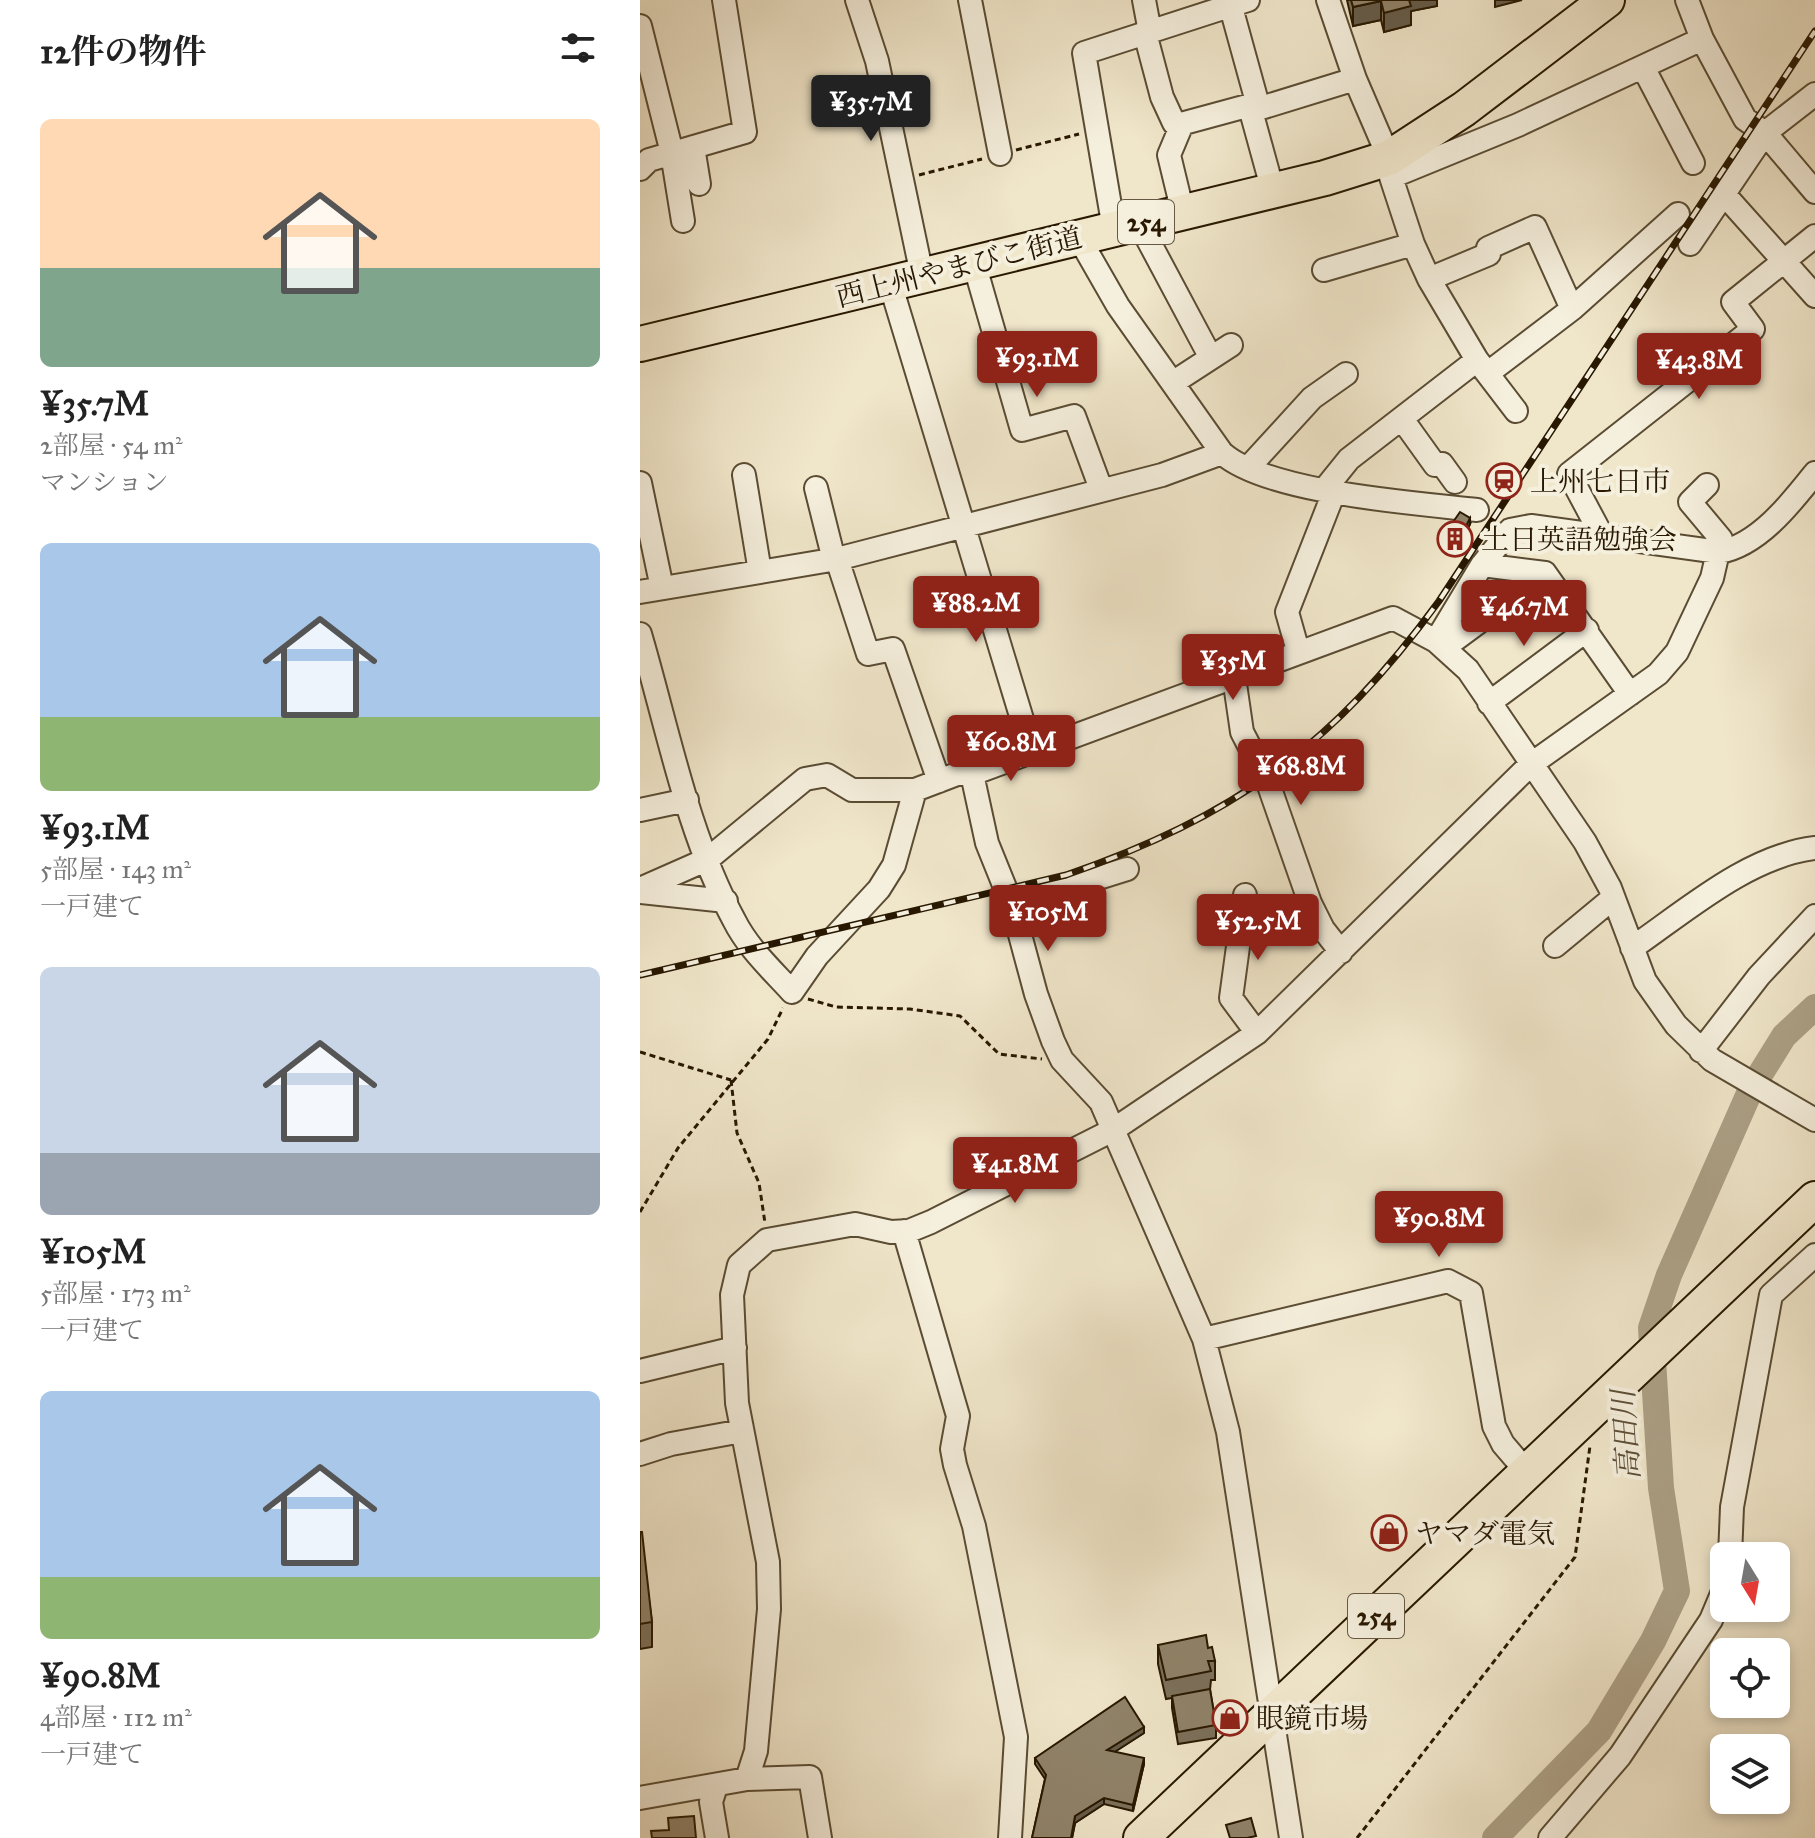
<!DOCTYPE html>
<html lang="ja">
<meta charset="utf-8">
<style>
body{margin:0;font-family:"IM FELL Great Primer","Noto Serif JP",serif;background:#f2f2f2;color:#222;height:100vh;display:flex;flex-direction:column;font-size:30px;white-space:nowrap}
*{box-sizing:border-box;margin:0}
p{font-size:26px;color:#767676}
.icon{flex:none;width:44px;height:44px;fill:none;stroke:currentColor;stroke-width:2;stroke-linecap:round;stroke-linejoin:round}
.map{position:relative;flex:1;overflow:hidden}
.panel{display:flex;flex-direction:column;background:#fff;width:640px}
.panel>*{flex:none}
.needle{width:52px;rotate:169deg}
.controls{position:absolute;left:1070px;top:1542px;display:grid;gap:16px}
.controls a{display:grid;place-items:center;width:80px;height:80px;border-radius:12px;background:#fff;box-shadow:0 4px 12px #0003;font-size:40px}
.price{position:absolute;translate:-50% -68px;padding:0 18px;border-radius:8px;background:#8f2418;color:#fff;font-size:26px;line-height:52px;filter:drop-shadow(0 2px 4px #0008)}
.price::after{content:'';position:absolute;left:50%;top:48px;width:24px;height:18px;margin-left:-12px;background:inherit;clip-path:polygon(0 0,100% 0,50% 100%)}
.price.active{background:#222;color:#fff}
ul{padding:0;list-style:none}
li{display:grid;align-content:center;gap:16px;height:424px;padding:0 40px}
li span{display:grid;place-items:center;height:248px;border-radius:12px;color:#555}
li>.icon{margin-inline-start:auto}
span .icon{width:144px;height:144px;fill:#fffc;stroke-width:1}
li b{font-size:34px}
h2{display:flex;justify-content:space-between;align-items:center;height:96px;padding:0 40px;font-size:34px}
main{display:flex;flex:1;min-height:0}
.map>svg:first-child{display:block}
</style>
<main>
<section class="panel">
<h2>12件の物件<svg class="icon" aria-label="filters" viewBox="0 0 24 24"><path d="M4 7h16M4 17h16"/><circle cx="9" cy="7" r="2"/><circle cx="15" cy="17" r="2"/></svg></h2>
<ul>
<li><span style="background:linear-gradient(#ffd9b3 60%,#7fa58c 0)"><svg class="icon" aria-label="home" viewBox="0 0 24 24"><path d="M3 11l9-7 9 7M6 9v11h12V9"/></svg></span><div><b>¥35.7M</b><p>2部屋 · 54 m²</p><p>マンション</p></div></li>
<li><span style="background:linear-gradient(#a9c7e8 70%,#8fb573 0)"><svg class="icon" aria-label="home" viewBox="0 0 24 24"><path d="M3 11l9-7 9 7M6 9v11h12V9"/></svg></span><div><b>¥93.1M</b><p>5部屋 · 143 m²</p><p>一戸建て</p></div></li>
<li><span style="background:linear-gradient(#c9d6e8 75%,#9aa5b1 0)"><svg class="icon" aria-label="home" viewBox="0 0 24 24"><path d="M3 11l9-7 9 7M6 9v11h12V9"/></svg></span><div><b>¥105M</b><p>5部屋 · 173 m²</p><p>一戸建て</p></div></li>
<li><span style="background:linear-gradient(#a9c7e8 75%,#8fb573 0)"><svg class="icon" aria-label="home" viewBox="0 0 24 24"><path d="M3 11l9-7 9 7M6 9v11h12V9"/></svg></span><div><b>¥90.8M</b><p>4部屋 · 112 m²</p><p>一戸建て</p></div></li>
</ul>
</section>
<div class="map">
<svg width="1175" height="1838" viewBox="0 0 1175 1838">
<rect width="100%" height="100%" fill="#f0e6ca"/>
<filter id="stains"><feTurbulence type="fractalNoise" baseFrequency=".0025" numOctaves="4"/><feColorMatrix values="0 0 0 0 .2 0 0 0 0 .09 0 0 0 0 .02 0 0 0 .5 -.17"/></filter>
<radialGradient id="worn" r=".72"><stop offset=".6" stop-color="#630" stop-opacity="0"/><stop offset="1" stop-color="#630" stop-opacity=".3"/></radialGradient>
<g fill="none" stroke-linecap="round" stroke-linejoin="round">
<!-- river -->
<path stroke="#aca086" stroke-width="26" d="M855 1838 959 1731 1013 1641 1037 1591 1021 1488 1011 1328 1029 1275 1111 1089 1144 1036 1175 1007"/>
<defs>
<path id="minor" d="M217 0 237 61 282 275
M330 0 360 154
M504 0 510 32
M589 0 619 109
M688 0 715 79 749 158 751 177 773 244 789 279 837 360 876 411
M1047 0 1062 39 1105 119 1125 133 1175 94
M0 26 32 153 43 221
M505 33 522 97 534 123 537 125 618 103
M1004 69 1053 163
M542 124 529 155 543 213
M53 147 59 184
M0 169 9 160 105 132 84 0
M751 177 878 125 1062 39
M633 191 611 111 715 79
M1083 193 1175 296
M499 223 571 358
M474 229 444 53 608 0
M439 238 478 306 582 453
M1050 244 1125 133 1175 192
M334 263 382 430 434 416 461 489
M684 270 773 244
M789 279 849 254 848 248 895 227 932 309
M250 283 391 749
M848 373 932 309 1038 214
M534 382 591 345
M762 419 795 465 802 464 815 482
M608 468 672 398 706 374
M1175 473C1152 502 1118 546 1079 552L891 526 870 530 842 565 796 641 828 670 945 842 970 888 1005 981 1036 1025 1072 1060 1175 1120
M104 475 120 572
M0 483 22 588
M176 488 194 560
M684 490 709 459 837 360
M961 534 929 474 1113 329 1093 302 1175 236
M197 559 228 654 253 649 299 781
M842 565 905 573 990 694
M0 592 197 559 522 475 582 453C627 493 775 503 837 510
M0 634C28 729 47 833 94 920 108 948 131 969 152 992L177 956 239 889 254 865 275 790
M805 647 905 573
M658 651 647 612 694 492
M594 677 602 732 627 780 670 903 683 929 701 952
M849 703 947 630
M332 774 347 843 372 905 396 994 413 1041 422 1060 461 1102 564 1339 588 1432 651 1838
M0 810 47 800
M0 889 68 859 165 779 187 775 212 790H275L317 774H332L753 618 796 641
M0 892 86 901
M605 895 591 998 617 1033
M372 905 487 869
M915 946 973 898
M992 948C1046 911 1108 856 1175 848
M1061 1051 1119 976 1175 916
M264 1231 318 1416 312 1449 315 1465 334 1526 376 1737 370 1838
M564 1339 808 1281 831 1293 854 1426 863 1444 887 1472
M0 1371 95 1348
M0 1454 31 1444 102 1431
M1090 1556 1092 1507 1131 1295 1175 1255
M107 1779 170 1777 180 1838
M76 1786 71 1802 77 1838
M0 1798 107 1779 116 1751 129 1609 128 1562 97 1403 92 1295 99 1265 127 1240 215 1224 251 1232 269 1231 291 1222 473 1130 617 1033 890 765 1018 674 1037 652 1072 578 1081 539 1050 502 1067 485
M910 1838 980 1756 1071 1620 1084 1589"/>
<path id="highway" d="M0 344 685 178 749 158 824 109 967 0
M501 1838 1175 1199"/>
</defs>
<!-- minor casing -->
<use href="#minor" stroke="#5a4c33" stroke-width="26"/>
<!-- highway casing -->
<use href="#highway" stroke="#281801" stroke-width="38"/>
<!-- path -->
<path stroke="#281801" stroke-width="3" stroke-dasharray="6 4" stroke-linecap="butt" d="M376 150 439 134
M279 175 342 159
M168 999 196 1007 270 1009 320 1016 359 1054 402 1059
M0 1052 91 1080
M91 1080 97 1133 119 1183 125 1223
M0 1212 38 1148 128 1039 143 1008
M717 1838 935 1557 950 1446"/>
<!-- minor -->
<use href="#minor" stroke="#f5efdd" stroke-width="22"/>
<!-- highway -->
<use href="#highway" stroke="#f0e6ca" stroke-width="34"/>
<defs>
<path id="rail" d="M0 975 426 875C594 817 693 746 799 601L1175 31"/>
</defs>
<!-- rail casing -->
<use href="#rail" stroke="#281801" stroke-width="7"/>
<!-- rail -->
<use href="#rail" stroke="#f5efdd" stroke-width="4" stroke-dasharray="12" stroke-linecap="butt"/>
</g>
<!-- wall -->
<path fill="#7c715b" stroke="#281801" stroke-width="2" d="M707 0H797V6L771 11V25L744 32 741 20 713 26Z
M830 524 819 547 810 552 802 545V538Z
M0 1532 12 1622V1647L0 1649Z
M518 1645 568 1648 575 1661V1680H571L570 1690 576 1725V1738L538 1744 532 1708V1698L526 1699 518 1664Z
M504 1733 474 1752 504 1764 493 1811 464 1804 435 1823 432 1838H392L405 1779 395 1764V1758Z"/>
<!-- shaded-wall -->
<path fill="#655c4a" stroke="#281801" stroke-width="2" d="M768 0H797V6L771 11V25L744 32V13Z
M855 0H882L855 7Z
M741 1V20L713 26V7Z
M830 518V524L819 547 810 552V546Z
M504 1727V1733L467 1757V1750Z
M504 1758V1764L493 1811V1805Z
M464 1798V1804L435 1823 432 1838H431L435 1816Z"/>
<!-- building -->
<path fill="#90836a" stroke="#281801" stroke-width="2" d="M711 0H769L771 6 744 13 741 1 713 7Z
M820 512 830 518 819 541 810 546 802 538Z
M0 1532H2L12 1622 0 1624Z
M566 1635 568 1648 572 1647 575 1661H568L571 1671 526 1680 518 1645Z
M570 1689 576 1725 538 1732 532 1696Z
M485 1697 504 1727 467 1750 504 1758 493 1805 464 1798 435 1816 431 1838H392L406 1775 395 1758Z
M54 1816 56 1838H12L11 1831 29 1830 28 1818Z
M611 1818 616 1836 607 1838H590L586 1825Z"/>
<!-- icons -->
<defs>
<symbol id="station-ring" viewBox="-11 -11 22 22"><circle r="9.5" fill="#f5efdd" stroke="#8f2418" stroke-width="1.5"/><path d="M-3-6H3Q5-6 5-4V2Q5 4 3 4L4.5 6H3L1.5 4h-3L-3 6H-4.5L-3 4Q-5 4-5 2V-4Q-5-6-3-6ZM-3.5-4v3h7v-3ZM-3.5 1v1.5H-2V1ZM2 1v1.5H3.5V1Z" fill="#8f2418"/></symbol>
<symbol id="building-ring" viewBox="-11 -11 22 22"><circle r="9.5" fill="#f5efdd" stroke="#8f2418" stroke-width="1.5"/><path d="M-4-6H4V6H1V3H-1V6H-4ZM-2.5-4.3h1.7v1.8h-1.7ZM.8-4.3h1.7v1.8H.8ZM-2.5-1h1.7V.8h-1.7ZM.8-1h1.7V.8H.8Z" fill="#8f2418"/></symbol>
<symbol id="shop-ring" viewBox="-11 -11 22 22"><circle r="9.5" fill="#f5efdd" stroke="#8f2418" stroke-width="1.5"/><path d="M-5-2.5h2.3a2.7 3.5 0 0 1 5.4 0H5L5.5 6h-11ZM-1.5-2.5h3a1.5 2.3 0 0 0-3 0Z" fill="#8f2418"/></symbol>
</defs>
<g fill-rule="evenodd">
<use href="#station-ring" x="844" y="461" width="40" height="40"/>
<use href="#building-ring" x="795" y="519" width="40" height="40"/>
<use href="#shop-ring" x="729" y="1513" width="40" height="40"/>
<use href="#shop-ring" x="570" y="1698" width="40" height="40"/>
</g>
<g text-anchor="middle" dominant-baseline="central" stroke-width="8" stroke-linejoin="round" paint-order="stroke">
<!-- shield labels -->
<g fill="#f5efdd" stroke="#665843" stroke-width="2">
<rect x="478" y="200" width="56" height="44" rx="6"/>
<rect x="708" y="1594" width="56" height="44" rx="6"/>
</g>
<g font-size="26" font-weight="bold" fill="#281801">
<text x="506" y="222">254</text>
<text x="736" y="1616">254</text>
</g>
<!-- street labels -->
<g font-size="28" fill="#281801" stroke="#f5efdd">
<text transform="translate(319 267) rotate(-14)">西上州やまびこ街道</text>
</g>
<!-- poi labels -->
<g font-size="28" fill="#281801" stroke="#f5efdd" text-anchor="start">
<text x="890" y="481">上州七日市</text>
<text x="841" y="539">土日英語勉強会</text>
<text x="775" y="1533">ヤマダ電気</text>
<text x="616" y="1718">眼鏡市場</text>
</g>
<!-- water labels -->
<g font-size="30" font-style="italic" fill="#5d4e36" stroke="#f5efdd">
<text transform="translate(986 1435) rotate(-94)">高田川</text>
</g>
</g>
<rect width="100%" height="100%" filter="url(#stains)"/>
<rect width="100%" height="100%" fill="url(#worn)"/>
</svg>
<div class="controls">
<a><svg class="needle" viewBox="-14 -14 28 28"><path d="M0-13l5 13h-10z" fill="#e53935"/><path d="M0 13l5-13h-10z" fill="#767676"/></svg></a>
<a><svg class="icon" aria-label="locate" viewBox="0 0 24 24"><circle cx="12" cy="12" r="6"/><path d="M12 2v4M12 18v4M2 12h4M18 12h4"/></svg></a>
<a><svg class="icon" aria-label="layers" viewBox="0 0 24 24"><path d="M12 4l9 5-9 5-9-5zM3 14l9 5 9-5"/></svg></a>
</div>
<b class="price active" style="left:231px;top:143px">¥35.7M</b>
<b class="price" style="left:397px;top:399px">¥93.1M</b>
<b class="price" style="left:1059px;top:401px">¥43.8M</b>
<b class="price" style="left:336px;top:644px">¥88.2M</b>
<b class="price" style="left:884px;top:648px">¥46.7M</b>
<b class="price" style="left:593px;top:702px">¥35M</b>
<b class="price" style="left:371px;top:783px">¥60.8M</b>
<b class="price" style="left:661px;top:807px">¥68.8M</b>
<b class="price" style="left:408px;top:953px">¥105M</b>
<b class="price" style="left:618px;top:962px">¥52.5M</b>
<b class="price" style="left:375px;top:1205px">¥41.8M</b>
<b class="price" style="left:799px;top:1259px">¥90.8M</b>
</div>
</main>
